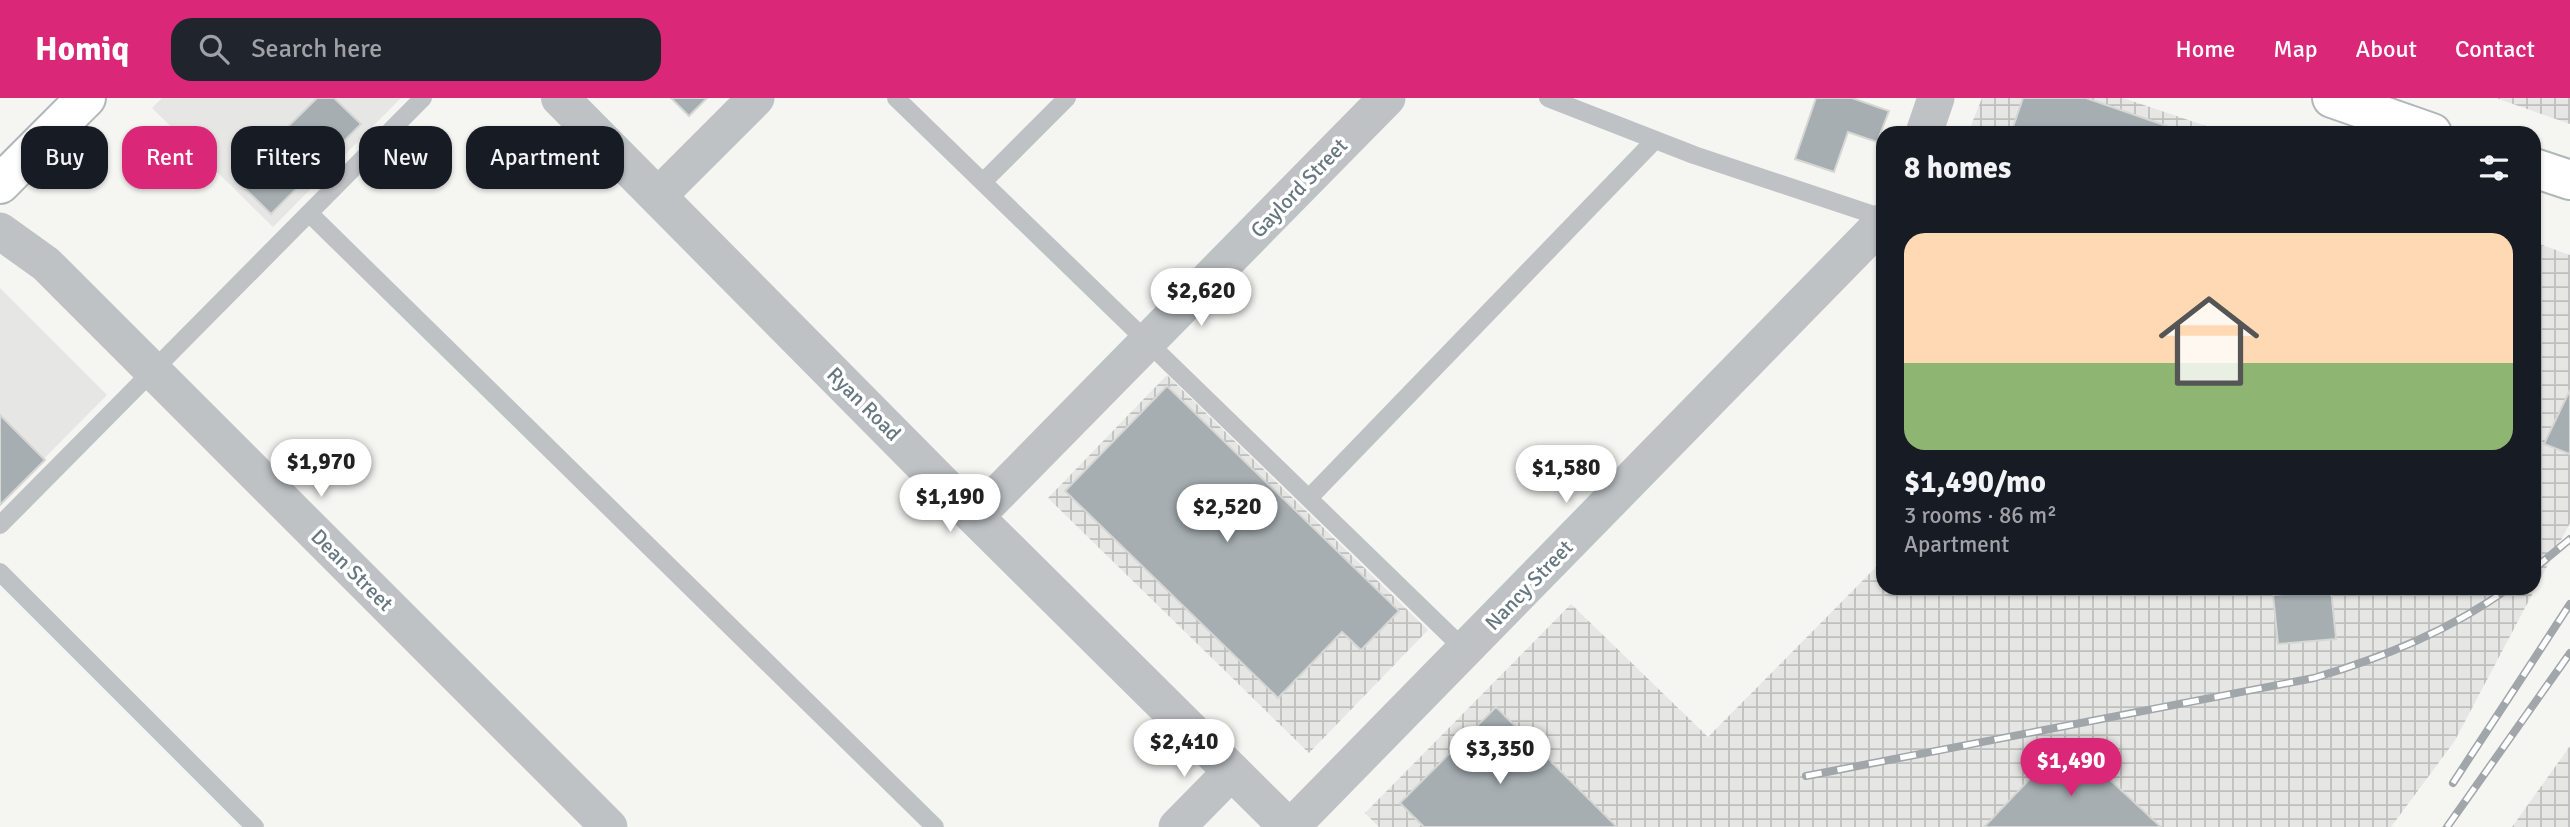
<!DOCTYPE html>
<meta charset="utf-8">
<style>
body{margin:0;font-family:Signika,sans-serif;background:#20242c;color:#f1f3f6;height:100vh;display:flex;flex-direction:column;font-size:26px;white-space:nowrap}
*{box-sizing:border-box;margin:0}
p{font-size:23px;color:#9ea1a6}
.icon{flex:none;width:38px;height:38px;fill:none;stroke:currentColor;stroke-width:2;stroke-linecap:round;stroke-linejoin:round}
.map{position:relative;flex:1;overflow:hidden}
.panel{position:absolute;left:1876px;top:28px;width:665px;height:469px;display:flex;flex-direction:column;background:#171b24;border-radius:21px;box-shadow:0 2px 5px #0004}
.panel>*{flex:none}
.guide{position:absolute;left:21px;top:28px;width:665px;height:63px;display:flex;gap:14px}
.price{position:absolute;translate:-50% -60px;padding:0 16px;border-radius:24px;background:#fff;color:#222;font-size:23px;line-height:46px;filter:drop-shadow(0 2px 4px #0008)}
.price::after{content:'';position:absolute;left:50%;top:42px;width:21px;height:16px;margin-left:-10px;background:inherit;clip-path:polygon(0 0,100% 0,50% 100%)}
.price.selected{background:#db2777;color:#fff}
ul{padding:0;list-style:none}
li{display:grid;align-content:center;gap:14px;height:371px;padding:0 28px}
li+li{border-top:2px solid #363941}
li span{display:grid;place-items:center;height:217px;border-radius:21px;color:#555}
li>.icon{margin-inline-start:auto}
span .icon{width:126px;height:126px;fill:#fffc;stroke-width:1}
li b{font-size:30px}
h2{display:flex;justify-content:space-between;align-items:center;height:84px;padding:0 28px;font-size:30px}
.chip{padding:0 24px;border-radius:21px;background:#171b24;box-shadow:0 2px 5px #0004;font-size:24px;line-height:63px}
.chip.selected{background:#db2777;color:#fff}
header{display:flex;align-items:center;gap:42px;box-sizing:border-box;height:98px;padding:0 35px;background:#db2777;color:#fff}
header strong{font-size:33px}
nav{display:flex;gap:38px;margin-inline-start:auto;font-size:24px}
.search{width:490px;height:63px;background:#20242c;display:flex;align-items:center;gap:18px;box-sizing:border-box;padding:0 24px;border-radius:21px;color:#9ea1a6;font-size:26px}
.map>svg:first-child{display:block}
</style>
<header>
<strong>Homiq</strong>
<div class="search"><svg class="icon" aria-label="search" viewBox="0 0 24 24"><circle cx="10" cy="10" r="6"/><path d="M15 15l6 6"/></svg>Search here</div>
<nav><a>Home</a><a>Map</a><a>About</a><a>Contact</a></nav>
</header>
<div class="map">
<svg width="2570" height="729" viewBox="0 0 2570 729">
<defs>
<pattern id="industrial-grid" width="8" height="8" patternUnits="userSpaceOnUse" patternTransform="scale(1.75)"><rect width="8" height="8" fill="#e6e6e5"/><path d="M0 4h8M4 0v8" fill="none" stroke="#bebfbf"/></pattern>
</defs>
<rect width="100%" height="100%" fill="#f5f5f2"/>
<!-- built -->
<path fill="#e6e6e5" d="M162 0H401L273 129 152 10Z
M0 190 107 297 0 405Z"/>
<!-- industrial -->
<path fill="url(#industrial-grid)" d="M1982 0H2123L2227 35H1968Z
M2496 0H2570V26Z
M2534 144 2570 157V425L2454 644 2391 729H1379L1365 715 1571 506 1708 639 1883 462V490H2534Z
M1167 277 1428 532 1309 655 1048 400Z
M2570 648V729H2512Z"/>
<!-- building -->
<path fill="#a6aeb2" stroke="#d6d6d4" stroke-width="2" d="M317 0H334L361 26 271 116 235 81Z
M671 0H707L689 18Z
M1816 0H1852L1889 13 1877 44 1848 34 1834 74 1795 61Z
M2023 0H2086L2187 35H2011Z
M1167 288 1399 513 1361 552 1342 534 1278 600 1065 393Z
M2570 292V356L2544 346Z
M0 317 45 362 0 407Z
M2331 491 2336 541 2278 546 2273 497Z
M1496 609 1617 729H1424L1400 705Z
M2067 642 2161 729H1984Z"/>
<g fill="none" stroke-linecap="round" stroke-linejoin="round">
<defs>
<path id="secondary" d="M2332 0 2432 35
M2534 70 2570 82
M0 86 86 0"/>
</defs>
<!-- secondary casing -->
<use href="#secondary" stroke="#b1b6b9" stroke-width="42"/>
<!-- service -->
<path stroke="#bec2c5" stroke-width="18" d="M896 0 1465 552
M1548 0 1694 57 1883 120
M983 84 1067 0
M309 115 935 729
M1309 400 1655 42
M0 427 423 0
M0 474 255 729"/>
<!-- minor -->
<path stroke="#bec2c5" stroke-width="37" d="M1924 35 1936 0
M658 98 756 0
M0 133 46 166 609 729
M975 419 1387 0
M1177 729 1232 673
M1291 729 1883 124"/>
<!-- tertiary -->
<path stroke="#bec2c5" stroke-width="38" d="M560 0 975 419 1288 729"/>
<!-- secondary -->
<use href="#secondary" stroke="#fff" stroke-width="38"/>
<defs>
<path id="rail" d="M2534 471 2570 441
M1806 678 2314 580C2384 559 2449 533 2509 490
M2453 685 2570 506
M2447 729 2570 555"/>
</defs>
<!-- rail casing -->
<use href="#rail" stroke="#a0a6aa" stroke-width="8"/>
<!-- rail -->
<use href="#rail" stroke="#fff" stroke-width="5" stroke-dasharray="16" stroke-linecap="butt"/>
</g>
<g text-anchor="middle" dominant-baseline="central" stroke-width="7" stroke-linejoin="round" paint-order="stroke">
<!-- street labels -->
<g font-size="21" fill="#677780" stroke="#fff">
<text transform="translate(1299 90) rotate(-46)">Gaylord Street</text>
<text transform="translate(864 306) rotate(45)">Ryan Road</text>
<text transform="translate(352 472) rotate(45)">Dean Street</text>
<text transform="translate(1529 487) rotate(-46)">Nancy Street</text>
</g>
</g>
</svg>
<b class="price" style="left:1201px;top:230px">$2,620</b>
<b class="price" style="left:321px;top:401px">$1,970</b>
<b class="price" style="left:1566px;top:407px">$1,580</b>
<b class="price" style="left:950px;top:436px">$1,190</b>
<b class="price" style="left:1227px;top:446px">$2,520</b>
<b class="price" style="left:1184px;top:681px">$2,410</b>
<b class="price" style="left:1500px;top:688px">$3,350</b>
<b class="price selected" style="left:2071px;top:700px">$1,490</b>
<div class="guide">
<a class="chip">Buy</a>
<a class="chip selected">Rent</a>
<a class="chip">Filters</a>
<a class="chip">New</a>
<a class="chip">Apartment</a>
</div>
<section class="panel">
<h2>8 homes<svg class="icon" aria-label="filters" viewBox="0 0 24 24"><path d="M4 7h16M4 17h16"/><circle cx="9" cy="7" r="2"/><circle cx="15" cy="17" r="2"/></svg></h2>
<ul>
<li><span style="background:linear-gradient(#ffd9b3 60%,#8fb573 0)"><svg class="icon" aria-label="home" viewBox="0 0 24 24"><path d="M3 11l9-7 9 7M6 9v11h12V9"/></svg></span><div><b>$1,490/mo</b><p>3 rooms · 86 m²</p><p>Apartment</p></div></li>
</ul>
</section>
</div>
